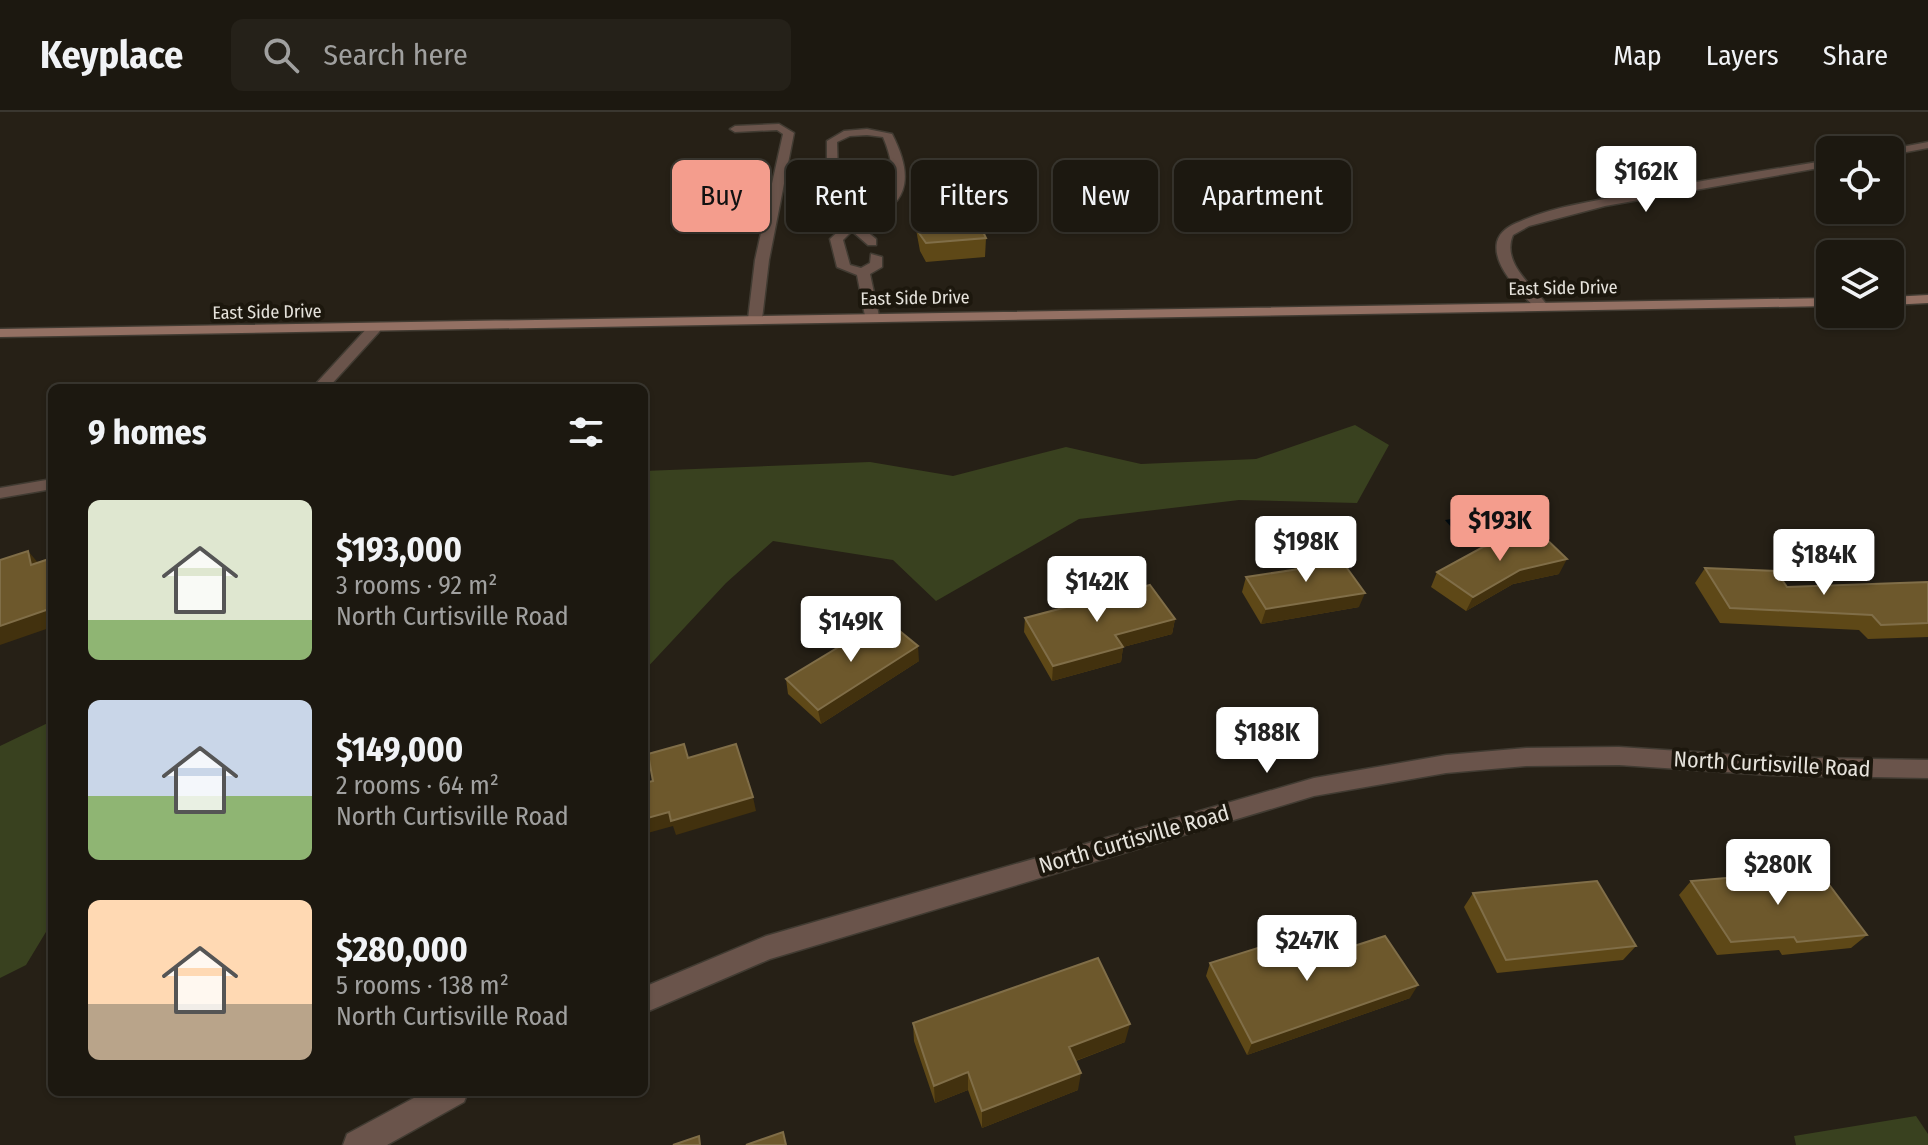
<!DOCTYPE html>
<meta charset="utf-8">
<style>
body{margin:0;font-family:"Fira Sans Condensed",sans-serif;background:#252119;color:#f1f3f6;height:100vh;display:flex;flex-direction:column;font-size:30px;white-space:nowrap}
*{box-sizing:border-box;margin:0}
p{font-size:26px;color:#a0a09f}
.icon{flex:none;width:44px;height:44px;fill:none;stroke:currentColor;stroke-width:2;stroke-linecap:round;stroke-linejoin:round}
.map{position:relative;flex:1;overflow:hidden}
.panel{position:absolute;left:48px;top:272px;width:600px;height:712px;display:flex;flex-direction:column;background:#1c1810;border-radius:12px;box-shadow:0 2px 6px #0004,0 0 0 2px #3a3730}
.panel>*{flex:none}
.hud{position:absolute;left:672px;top:48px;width:760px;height:72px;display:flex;gap:16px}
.fabs{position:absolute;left:1816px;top:24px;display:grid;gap:16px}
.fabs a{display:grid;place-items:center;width:88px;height:88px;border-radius:12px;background:#1c1810;box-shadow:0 2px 6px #0004,0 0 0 2px #3a3730;font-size:40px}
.price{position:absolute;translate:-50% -68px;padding:0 18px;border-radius:8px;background:#fff;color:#222;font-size:26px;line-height:52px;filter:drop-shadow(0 2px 4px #0008)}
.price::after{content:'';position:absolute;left:50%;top:48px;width:24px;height:18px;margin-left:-12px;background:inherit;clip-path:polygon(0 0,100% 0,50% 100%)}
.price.selected{background:#f49d8d;color:#111}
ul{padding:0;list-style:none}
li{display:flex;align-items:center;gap:24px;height:200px;padding:0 40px}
li span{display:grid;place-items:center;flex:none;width:224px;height:160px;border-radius:12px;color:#555}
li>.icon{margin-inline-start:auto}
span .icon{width:96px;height:96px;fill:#fffc;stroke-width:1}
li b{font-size:34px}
h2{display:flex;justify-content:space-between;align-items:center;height:96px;padding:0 40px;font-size:34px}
.pill{padding:0 28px;border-radius:12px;background:#1c1810;box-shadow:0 2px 6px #0004,0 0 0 2px #3a3730;font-size:28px;line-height:72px}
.pill.selected{background:#f49d8d;color:#111}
header{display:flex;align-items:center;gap:48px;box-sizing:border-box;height:112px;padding:0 40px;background:#1c1810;border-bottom:2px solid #3a3730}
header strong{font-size:38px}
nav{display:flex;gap:44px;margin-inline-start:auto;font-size:28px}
.search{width:560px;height:72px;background:#252119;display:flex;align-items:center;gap:20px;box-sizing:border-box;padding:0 28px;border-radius:12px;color:#a0a09f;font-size:30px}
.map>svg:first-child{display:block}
</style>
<header>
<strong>Keyplace</strong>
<div class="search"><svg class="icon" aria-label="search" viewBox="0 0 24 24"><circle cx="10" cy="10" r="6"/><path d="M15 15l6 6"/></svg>Search here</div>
<nav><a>Map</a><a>Layers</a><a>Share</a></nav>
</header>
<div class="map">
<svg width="1928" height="1033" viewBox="0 0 1928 1033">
<rect width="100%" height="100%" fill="#262016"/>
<!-- green -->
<path fill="#39411f" d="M1355 313 1389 333 1357 391 1239 388 1079 407 936 489 893 448 773 429 726 471 644 559V359L870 350 953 364 1066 335 1141 352 1256 347Z
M52 609V810L26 853 0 866V634Z
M1916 1004 1928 1022V1033H1796L1794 1024Z"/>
<!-- water -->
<path fill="#000b11" d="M1489 401 1501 414 1457 422 1445 408Z"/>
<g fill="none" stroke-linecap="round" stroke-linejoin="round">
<defs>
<path id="service" d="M779 12 794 21 769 148 762 207 755 211 748 207 755 148 783 22 777 18 735 20 730 17 735 14Z
M867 17 892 22C916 69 907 94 860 114L876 127V133H868L852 119 843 128 850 153 861 156 870 151 871 142 882 145V155L870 162 879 204 872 208 865 204 857 163 837 155 830 127 844 114 827 103V29L844 19ZM867 23 883 25C890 41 899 73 887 89 879 99 864 104 852 108L839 101 837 30 850 24Z"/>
<path id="minor" d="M1928 30V36L1890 43V38H1886Z
M1830 48V54L1605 94 1529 114 1513 123C1501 151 1533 174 1548 194L1546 197H1536C1522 181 1492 155 1497 130 1500 119 1509 114 1519 110 1551 95 1591 90 1625 83 1693 70 1762 59 1830 48Z
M1619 635 1770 645 1928 648V666L1770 663 1619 653 1526 654 1446 661 1314 684 770 847 644 901V875L766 824 1314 666 1446 643 1526 636Z
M425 980H468L464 990 387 1033H343L347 1022Z"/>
<path id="tertiary" d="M374 213 381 217 379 220 328 276H312L369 214Z
M52 367V377L0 386V376Z"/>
<path id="secondary" d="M1928 183V191L1890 193V185Z
M1830 186V194L0 225V217Z"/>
</defs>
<!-- service casing -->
<use href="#service" stroke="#413b32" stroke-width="3"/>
<!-- minor casing -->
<use href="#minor" stroke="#413b32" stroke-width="3"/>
<!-- tertiary casing -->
<use href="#tertiary" stroke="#413b32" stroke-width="3"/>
<!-- secondary casing -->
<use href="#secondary" stroke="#413b32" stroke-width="3"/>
<!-- service -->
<use href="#service" fill="#6a544b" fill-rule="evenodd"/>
<!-- minor -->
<use href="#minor" fill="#6a544b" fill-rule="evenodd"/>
<!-- tertiary -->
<use href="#tertiary" fill="#6a544b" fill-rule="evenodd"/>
<!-- secondary -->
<use href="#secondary" fill="#937063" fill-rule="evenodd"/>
</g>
<!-- wall -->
<path fill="#5e4817" d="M916 81 986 126 985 145 926 150 920 139 915 112 914 94H916Z
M1296 452 1359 495 1261 512 1242 480 1246 465 1294 458Z
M1705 456 1787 475 1928 470V525L1868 527 1859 518 1720 511 1695 471Z
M1437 460 1559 462 1513 472 1466 499 1431 475Z
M1025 506 1175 507 1172 522 1123 535 1121 550 1052 569 1024 520Z
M919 549 821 612 788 582 786 567Z
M1691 769 1867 823 1851 836 1782 843 1779 838 1717 843 1679 783Z
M1473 781 1636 834 1623 848 1497 861 1464 795Z
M1314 847 1410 886 1247 943 1206 864 1210 851Z
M913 911 1125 930 1076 949 1078 978 982 1016 968 978 935 991 914 929Z"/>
<!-- shaded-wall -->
<path fill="#42310e" d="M28 439 40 453H31Z
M1567 447 1559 462 1513 472 1466 499 1473 485 1520 458Z
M1365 481 1359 495 1261 512 1266 497Z
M52 496V515L0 533V514Z
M1175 507 1172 522 1123 535 1121 550 1052 569 1053 554 1115 523Z
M918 534 919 549 821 612 818 598Z
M753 685 756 699 676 723 673 714 644 722V707L669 700Z
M1418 873 1410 886 1247 943 1252 931Z
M1130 912 1125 930 1067 952 1069 935Z
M968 960V978L935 991 934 974Z
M1081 961 1078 978 982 1016V999Z"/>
<!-- building -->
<path fill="#6d582c" stroke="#806e48" stroke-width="2" d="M964 78 986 126 926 131 919 121 914 94 920 93 916 81Z
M1541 422 1567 447 1520 458 1473 485 1437 460 1483 435Z
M28 439 31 453 52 446V496L0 514V448Z
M1339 445 1365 481 1266 497 1246 465 1299 457 1296 452Z
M1705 456 1776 459 1787 475 1928 470V511L1881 513 1872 503 1730 496Z
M1150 473 1175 507 1115 523 1123 535 1053 554 1025 506Z
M885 507 918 534 818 598 786 567Z
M684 632 688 646 736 632 753 685 671 709 669 700 644 707V671L653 669 648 642Z
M1818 758 1867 823 1797 830 1794 825 1731 830 1691 769Z
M1597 769 1636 834 1506 848 1473 781Z
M1299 823 1314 847 1385 824 1418 873 1252 931 1210 851Z
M1098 846 1130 912 1069 935 1081 961 982 999 968 960 934 974 913 911Z
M783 1020 786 1033H746Z
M699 1024 700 1033H673Z"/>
<g text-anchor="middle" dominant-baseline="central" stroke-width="8" stroke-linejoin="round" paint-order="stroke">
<!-- far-street labels -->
<g font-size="18" fill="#e6e3dc" stroke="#1c170d">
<text transform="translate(1563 176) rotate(-1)">East Side Drive</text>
<text transform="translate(915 186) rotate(-1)">East Side Drive</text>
<text transform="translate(267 200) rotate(-1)">East Side Drive</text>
</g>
<!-- street labels -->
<g font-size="22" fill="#e6e3dc" stroke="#1c170d">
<text transform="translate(1772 652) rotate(3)">North Curtisville Road</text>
<text transform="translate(1134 727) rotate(-16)">North Curtisville Road</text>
</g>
</g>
</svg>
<div class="fabs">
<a><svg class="icon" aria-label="locate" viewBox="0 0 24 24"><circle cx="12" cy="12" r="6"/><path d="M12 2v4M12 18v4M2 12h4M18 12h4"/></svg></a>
<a><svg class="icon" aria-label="layers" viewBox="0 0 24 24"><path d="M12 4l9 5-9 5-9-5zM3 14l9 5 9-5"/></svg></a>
</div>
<b class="price" style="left:1646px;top:102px">$162K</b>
<b class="price selected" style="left:1500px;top:451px">$193K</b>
<b class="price" style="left:1306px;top:472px">$198K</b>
<b class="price" style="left:1824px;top:485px">$184K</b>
<b class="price" style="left:1097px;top:512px">$142K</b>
<b class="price" style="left:851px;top:552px">$149K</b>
<b class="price" style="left:1267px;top:663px">$188K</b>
<b class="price" style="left:1778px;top:795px">$280K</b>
<b class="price" style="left:1307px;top:871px">$247K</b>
<div class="hud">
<a class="pill selected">Buy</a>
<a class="pill">Rent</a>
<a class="pill">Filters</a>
<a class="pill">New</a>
<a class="pill">Apartment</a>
</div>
<section class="panel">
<h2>9 homes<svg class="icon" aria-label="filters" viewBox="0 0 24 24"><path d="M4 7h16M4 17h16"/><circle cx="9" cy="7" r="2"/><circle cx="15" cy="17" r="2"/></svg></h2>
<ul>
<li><span style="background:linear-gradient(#dfe7d0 75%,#8fb573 0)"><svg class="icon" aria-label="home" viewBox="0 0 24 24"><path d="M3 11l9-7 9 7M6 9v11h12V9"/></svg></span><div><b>$193,000</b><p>3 rooms · 92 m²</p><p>North Curtisville Road</p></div></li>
<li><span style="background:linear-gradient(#c9d6e8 60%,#8fb573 0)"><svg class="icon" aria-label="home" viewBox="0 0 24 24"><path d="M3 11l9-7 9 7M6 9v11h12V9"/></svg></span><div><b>$149,000</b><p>2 rooms · 64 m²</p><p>North Curtisville Road</p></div></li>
<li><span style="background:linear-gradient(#ffd9b3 65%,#b9a48a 0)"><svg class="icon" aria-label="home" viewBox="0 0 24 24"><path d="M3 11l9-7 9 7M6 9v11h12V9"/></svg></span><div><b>$280,000</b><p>5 rooms · 138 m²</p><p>North Curtisville Road</p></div></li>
</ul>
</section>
</div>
